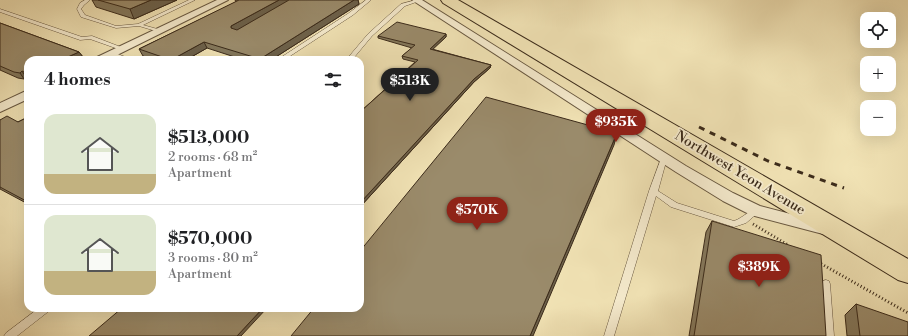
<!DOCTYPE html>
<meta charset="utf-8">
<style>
body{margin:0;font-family:"Libre Bodoni",serif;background:#f2f2f2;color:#202124;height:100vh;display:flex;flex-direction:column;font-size:15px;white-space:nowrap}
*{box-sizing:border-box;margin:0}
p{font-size:13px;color:#757577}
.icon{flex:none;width:22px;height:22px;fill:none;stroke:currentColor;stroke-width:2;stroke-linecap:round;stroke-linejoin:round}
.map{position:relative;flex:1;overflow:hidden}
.drawer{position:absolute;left:24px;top:56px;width:340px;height:256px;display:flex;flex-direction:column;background:#fff;border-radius:12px;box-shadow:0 4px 16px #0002}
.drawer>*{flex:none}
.buttons{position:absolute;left:860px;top:12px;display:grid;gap:8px}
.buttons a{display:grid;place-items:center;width:36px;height:36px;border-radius:8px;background:#fff;box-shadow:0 4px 16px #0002;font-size:20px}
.price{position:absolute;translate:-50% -34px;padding:0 9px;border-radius:14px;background:#8f2418;color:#fff;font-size:13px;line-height:26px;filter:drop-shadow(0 1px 2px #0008)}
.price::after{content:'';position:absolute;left:50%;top:24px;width:12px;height:9px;margin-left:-6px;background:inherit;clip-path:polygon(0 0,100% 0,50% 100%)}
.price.selected{background:#222;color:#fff}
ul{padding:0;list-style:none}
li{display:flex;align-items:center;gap:12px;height:100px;padding:0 20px}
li+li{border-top:1px solid #e0e0e0}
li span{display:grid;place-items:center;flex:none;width:112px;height:80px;border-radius:12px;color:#555}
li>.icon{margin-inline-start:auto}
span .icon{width:48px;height:48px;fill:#fffc;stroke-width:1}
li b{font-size:17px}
h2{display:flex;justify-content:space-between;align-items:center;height:48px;padding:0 20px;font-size:17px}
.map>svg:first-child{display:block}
</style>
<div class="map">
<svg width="908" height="336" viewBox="0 0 908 336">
<rect width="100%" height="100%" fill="#f2e4b6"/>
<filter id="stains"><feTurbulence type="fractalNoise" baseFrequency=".005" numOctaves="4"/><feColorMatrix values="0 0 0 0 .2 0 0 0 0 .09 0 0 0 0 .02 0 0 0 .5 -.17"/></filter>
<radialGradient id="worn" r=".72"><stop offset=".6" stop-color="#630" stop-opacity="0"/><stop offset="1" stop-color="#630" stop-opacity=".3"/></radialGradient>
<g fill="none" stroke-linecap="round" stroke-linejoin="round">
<defs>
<path id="service" d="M85 0H90L84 5 81 9 85 15 116 26 138 24 189 0H195L143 25 161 30V32H159L139 26 116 28 81 17 77 9 80 3Z
M366 0H371L353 15 284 60H277L349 13Z
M416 0 419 1 405 6 372 36 352 60H346L368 34 401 4Z
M0 9 82 37 92 36 126 49 121 50 90 39 80 40 0 12Z
M112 52 131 59 132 60H124L110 55V53Z
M662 156H664L667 158 658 191 677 203 734 221C743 218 751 208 759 209L760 211 746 223 734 227 671 207 656 196 614 336H604L649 191Z
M826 280 829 281 830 284 834 336H824L822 284 823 281Z
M39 308H51L49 311 17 336H4L6 333Z"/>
<path id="minor" d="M217 0H228L107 60H94L95 58Z
M412 0H422L686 166 733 193 760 206 829 224 831 228 829 232 823 234 751 215 723 201 676 172Z
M28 90V99L0 112V103Z"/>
<path id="trunk" d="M441 0H458L908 259V283L898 280 443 3Z"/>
</defs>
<!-- service casing -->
<use href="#service" stroke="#685841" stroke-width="1"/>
<!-- minor casing -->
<use href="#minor" stroke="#685841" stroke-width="2"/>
<!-- trunk casing -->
<use href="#trunk" stroke="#3a2a1a" stroke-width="2"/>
<!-- path -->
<path stroke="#3a2a1a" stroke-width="3" stroke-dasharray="1 2.5" stroke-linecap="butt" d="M753 224 788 245
M818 262 908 313"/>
<!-- service -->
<use href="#service" fill="#f7edd0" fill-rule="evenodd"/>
<!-- minor -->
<use href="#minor" fill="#f7edd0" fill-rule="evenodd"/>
<!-- trunk -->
<use href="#trunk" fill="#f2e4b6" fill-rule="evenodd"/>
<!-- rail -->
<path stroke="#3a2a1a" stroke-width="3" stroke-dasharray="6 6" stroke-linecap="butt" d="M699 127 768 161 844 188"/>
</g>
<!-- wall -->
<path fill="#84785c" stroke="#3a2a1a" d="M92 0H177L134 19 96 7Z
M235 0H358L359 4 271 60H244L207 48 186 60H154L143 56 139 49 236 2Z
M0 23 79 52 83 57 77 60H28V78L26 77 24 79 18 78 0 70Z
M446 34V37L432 49 491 65 490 68 474 82 360 207V112L415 62 403 59 402 56 412 48 378 38V36Z
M28 117V204L0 189V120L18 122Z
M712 221 826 336H689L706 232Z
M856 304 908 336H847L845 315Z"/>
<!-- shaded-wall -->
<path fill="#6c614b" stroke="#3a2a1a" d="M151 0H177L134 19 130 9Z
M279 0H292L233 33 231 28V26Z
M354 0H358L359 4 271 60H260V59Z
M446 34V37L430 52V49Z
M204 42 207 48 186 60H171Z
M79 52 83 57 77 60H61Z
M491 65 490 68 474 82 360 207V203L474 79Z
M22 71 26 77 24 79 20 73Z
M617 133 614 145 533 336H530Z
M263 308H267L241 336H237Z"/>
<!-- building -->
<path fill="#9a8b6b" stroke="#3a2a1a" d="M98 0H151L130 9Z
M239 0H279L231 26V28L237 30 289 0H354L260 59 204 42 171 60 139 49Z
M397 22 446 34 430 49 491 65 474 79 360 203V112L418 60 402 56 415 45 378 36Z
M0 23 79 52 61 60H28V74L22 71 20 73 14 72 0 66Z
M486 97 617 133 530 336H291L314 308H360V251Z
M7 116 18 122 28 117V202L0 187V120Z
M712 221 821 255 826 336H694Z
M856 304 908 322V336H860Z
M122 308H263L237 336H89Z"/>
<g text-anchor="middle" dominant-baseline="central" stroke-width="3.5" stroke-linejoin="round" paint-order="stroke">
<!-- street labels -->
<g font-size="14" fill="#3a2a1a" stroke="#f7edd0">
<text transform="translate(740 173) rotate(31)">Northwest Yeon Avenue</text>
</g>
</g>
<rect width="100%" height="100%" filter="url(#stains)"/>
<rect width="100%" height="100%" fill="url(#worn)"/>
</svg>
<div class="buttons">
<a><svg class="icon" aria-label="locate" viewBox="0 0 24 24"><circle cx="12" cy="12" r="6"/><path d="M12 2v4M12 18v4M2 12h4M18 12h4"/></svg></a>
<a>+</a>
<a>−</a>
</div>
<b class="price selected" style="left:410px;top:102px">$513K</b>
<b class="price" style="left:616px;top:143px">$935K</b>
<b class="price" style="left:477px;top:231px">$570K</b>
<b class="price" style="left:759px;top:288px">$389K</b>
<section class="drawer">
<h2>4 homes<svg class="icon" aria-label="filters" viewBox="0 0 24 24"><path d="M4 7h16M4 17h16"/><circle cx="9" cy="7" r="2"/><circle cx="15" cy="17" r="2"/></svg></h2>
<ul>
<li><span style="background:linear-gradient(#dfe7d0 75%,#c2b280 0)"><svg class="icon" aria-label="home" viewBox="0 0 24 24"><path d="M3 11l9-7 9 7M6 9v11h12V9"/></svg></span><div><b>$513,000</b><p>2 rooms · 68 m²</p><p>Apartment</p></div></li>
<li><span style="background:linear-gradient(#dfe7d0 70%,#c2b280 0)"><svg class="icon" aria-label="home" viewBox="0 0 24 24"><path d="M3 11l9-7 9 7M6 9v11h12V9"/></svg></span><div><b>$570,000</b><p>3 rooms · 80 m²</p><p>Apartment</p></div></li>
</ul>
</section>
</div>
